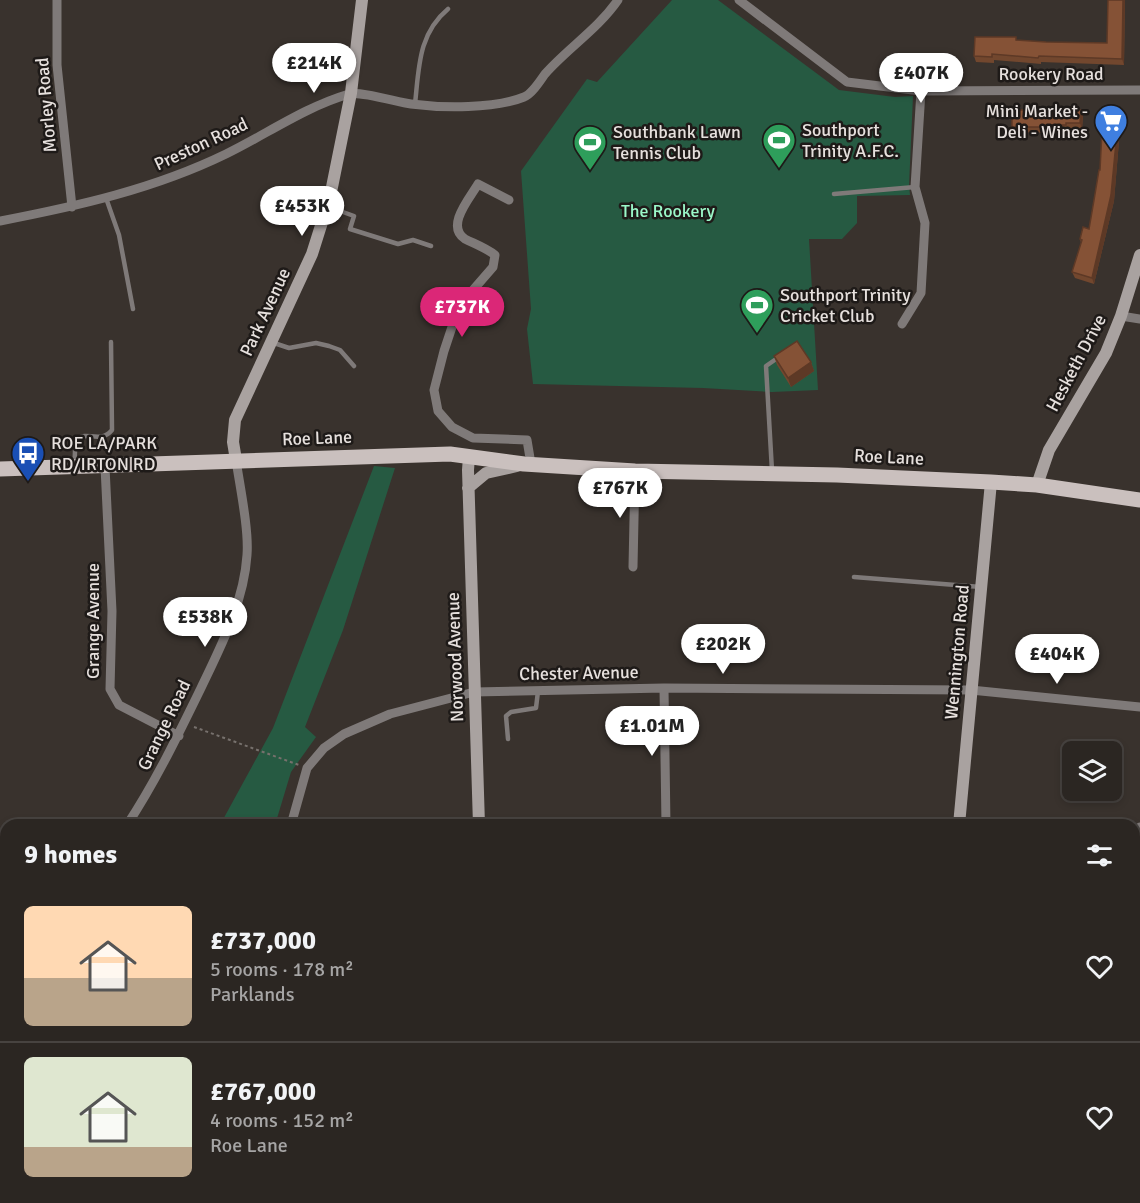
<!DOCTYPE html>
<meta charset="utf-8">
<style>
body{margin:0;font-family:Signika,sans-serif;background:#37322f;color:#f1f3f6;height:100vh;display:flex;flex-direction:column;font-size:22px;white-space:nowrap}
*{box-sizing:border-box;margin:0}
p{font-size:20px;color:#a6a5a5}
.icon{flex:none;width:33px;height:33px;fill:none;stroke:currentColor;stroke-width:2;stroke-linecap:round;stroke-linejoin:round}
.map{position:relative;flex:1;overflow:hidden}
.sheet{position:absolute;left:0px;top:819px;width:1140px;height:384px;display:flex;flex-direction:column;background:#2b2622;border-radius:18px 18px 0 0;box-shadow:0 3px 9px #0003,0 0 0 2px #474340}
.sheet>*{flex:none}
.fabs{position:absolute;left:1062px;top:741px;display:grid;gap:12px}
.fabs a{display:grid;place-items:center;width:60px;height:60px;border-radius:9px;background:#2b2622;box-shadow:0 3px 9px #0003,0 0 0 2px #474340;font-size:30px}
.price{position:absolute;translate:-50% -51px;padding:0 14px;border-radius:21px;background:#fff;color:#222;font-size:20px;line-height:39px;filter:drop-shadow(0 2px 3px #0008)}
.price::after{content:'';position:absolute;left:50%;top:36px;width:18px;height:14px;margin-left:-9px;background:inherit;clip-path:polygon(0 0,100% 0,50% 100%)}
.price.selected{background:#db2777;color:#fff}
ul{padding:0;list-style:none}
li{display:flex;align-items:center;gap:18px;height:150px;padding:0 24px}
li+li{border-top:2px solid #474340}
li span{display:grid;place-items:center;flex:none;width:168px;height:120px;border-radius:9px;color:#555}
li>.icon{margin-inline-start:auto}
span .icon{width:72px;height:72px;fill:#fffc;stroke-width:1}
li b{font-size:26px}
h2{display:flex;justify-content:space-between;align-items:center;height:72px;padding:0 24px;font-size:26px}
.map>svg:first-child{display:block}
</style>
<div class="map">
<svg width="1140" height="1203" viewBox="0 0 1140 1203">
<rect width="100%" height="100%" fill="#39322d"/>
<!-- built -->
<path fill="#483a32" d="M6 1100V1197H246V1203H0V1106Z"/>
<!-- green -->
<path fill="#265a42" d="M672 0H718L839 90 895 97 913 96 909 186 910 195 857 196V223L842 239H809L818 390 772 392 703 388 533 384 527 329 531 309 521 171 587 79 597 82Z
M374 466 395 468 343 630 305 727 316 737 291 772 275 825H220L273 728Z
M44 1197H150L151 1203H36Z"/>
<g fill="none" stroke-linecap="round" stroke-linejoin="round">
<!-- path -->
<path stroke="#77716d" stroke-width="2" stroke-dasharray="3 3" stroke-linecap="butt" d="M194 727 299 765"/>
<!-- lane -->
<path stroke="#7f7a79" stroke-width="4.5" d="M415 104C419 68 418 34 448 9
M834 194 915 187
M106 198 119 235 133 309
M329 207 354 216 350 229 398 244 413 240 431 246
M274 343 289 348 316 343 329 346 340 350 354 366
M75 465C72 414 96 450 112 430L111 342
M772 471 766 366 779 357
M854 577 981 587
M508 739 506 716 511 712 536 708 538 691"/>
<!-- street -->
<path stroke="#7f7a79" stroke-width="9" d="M57 0V65L72 207
M739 0 847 82 921 91 1140 90
M509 200 478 184C470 198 445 226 465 239 475 244 486 248 495 255L493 267 473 290 455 318 444 351 434 390 438 411 452 427 473 438 527 440 531 464
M0 221C78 206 154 189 226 154 267 134 305 107 349 94 360 91 397 102 411 104 442 108 495 109 524 97 532 94 540 81 545 74 568 48 598 29 618 0
M1121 316 1140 319
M902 324 921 293 925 223 915 187 921 91
M105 467 112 611 110 689 119 705 179 736
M633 567 635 471
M664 688 666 825
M127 825C156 781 178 735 201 688 221 646 244 602 247 555 249 530 240 487 236 460
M291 825 307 768 324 748 344 734 390 714 474 692 664 688 971 690 1140 707
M1134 863 1140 827
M1134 879H1140
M0 895 6 906
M0 988 6 981
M1134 1048H1140
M275 1197 279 1203"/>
<!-- secondary -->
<path stroke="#a9a2a0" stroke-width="12" d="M469 457 468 470 479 825
M236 460 233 442 235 420 312 254 330 197 351 93 362 0
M1037 485 1049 450 1106 353 1121 316 1140 255
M468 488 486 473 517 466
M959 825 991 482
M947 1197V1203
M486 1203V1197"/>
<!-- primary -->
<path stroke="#cac0be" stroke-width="15" d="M0 469 450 454 524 464 635 471 837 475 991 482 1037 485 1140 500"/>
</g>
<!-- wall -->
<path fill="#72472e" d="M1108 0H1125L1124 65 1041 62V64L994 60V63L976 62 974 56 1017 40 1046 42 1107 43Z
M1081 110 1083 116 1082 129 1068 128V131H1052V133L1014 132 1012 127Z
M1119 111 1121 117 1114 201 1094 284 1075 278 1072 272 1081 243 1080 239 1089 229 1100 170Z
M774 356 811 362 814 371 791 387 777 365Z"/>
<!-- shaded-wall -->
<path fill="#5d3926" d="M1123 0H1125L1124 65 1122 59Z
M1081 110 1083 116 1082 129 1080 123Z
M1119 111 1121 117 1114 201 1094 284 1092 278Z
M811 362 814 371 791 387 788 378Z
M194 1197H196V1203H193Z"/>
<!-- building -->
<path fill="#855236" stroke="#5d3926" stroke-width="1.5" d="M1108 0H1123L1122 59 1039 56 1038 58 992 54V57L974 56 975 37H1016V40L1046 42 1107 43Z
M1012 110H1081L1080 123H1066V125H1050V127H1012Z
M1103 110 1119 111 1111 195 1092 278 1072 272 1082 240 1080 239 1083 227 1089 229 1094 200 1099 170H1100Z
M797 341 811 362 788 378 774 356Z
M163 1197H194L193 1203H162Z"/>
<!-- icons -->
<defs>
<symbol id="supermarket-pin" viewBox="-11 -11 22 30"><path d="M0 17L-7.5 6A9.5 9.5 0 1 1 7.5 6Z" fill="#3f7fe0" stroke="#1e1a18"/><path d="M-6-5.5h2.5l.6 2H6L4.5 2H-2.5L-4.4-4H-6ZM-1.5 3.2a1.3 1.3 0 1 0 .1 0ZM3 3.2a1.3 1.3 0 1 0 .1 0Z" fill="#fff"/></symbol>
<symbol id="stadium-pin" viewBox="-11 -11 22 30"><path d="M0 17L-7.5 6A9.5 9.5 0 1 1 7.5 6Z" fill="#2e9e5b" stroke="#1e1a18"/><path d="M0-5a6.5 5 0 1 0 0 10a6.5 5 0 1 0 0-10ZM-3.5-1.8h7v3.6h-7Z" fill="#fff"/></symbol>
<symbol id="bus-pin" viewBox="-11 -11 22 30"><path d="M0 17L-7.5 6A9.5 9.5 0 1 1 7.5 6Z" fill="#1a4fb4" stroke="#1e1a18"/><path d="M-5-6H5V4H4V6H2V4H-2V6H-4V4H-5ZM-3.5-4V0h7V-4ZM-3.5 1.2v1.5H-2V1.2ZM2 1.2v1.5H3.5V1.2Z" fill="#fff"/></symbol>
</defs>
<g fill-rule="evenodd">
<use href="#supermarket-pin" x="1092" y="102" width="38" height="52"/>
<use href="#stadium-pin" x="760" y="121" width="38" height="52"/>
<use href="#stadium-pin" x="571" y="123" width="38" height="52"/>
<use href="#stadium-pin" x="738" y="286" width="38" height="52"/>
<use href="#bus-pin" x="9" y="434" width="38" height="52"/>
</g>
<g text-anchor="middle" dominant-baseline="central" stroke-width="5" stroke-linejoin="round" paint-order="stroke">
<!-- street labels -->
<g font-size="18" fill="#e6e0dd" stroke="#1e1a18">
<text x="1051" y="74">Rookery Road</text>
<text transform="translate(46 105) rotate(-95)">Morley Road</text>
<text transform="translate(201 144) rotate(-25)">Preston Road</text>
<text transform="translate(265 312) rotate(-65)">Park Avenue</text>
<text transform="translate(1076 363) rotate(-62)">Hesketh Drive</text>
<text transform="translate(317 438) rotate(-2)">Roe Lane</text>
<text transform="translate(889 457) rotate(3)">Roe Lane</text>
<text transform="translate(93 621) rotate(-90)">Grange Avenue</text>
<text transform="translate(957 652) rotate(-85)">Wennington Road</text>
<text transform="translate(455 657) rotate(-92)">Norwood Avenue</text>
<text transform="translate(579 673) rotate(-1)">Chester Avenue</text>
<text transform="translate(164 725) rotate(-64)">Grange Road</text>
</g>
<!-- poi labels -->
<g font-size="18" fill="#e6e0dd" stroke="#1e1a18" text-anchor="start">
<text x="1088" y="111" text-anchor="end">Mini Market -<tspan x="1088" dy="21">Deli - Wines</tspan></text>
<text x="802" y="130">Southport<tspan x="802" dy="21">Trinity A.F.C.</tspan></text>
<text x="613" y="132">Southbank Lawn<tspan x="613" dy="21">Tennis Club</tspan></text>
<text x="780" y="295">Southport Trinity<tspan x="780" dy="21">Cricket Club</tspan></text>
<text x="51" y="443">ROE LA/PARK<tspan x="51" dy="21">RD/IRTON RD</tspan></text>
</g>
<!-- park labels -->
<g font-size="18" fill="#9bf8c9" stroke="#1e1a18">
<text x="668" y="211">The Rookery</text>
</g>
</g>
</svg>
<div class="fabs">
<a><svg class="icon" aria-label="layers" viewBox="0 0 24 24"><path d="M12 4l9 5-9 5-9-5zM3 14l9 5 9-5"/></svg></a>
</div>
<b class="price" style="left:314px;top:94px">£214K</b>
<b class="price" style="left:921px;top:104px">£407K</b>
<b class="price" style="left:302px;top:237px">£453K</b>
<b class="price selected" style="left:462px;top:338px">£737K</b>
<b class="price" style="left:620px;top:519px">£767K</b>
<b class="price" style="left:205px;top:648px">£538K</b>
<b class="price" style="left:723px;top:675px">£202K</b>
<b class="price" style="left:1057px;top:685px">£404K</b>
<b class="price" style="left:652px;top:757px">£1.01M</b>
<section class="sheet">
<h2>9 homes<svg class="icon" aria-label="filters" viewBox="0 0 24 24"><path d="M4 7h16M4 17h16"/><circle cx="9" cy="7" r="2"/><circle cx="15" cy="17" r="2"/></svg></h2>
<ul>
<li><span style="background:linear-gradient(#ffd9b3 60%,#b9a48a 0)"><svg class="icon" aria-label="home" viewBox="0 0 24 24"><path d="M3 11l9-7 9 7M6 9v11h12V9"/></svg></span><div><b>£737,000</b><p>5 rooms · 178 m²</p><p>Parklands</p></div><svg class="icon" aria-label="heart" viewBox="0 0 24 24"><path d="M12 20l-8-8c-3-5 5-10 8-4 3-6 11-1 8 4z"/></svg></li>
<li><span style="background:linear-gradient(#dfe7d0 75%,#b9a48a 0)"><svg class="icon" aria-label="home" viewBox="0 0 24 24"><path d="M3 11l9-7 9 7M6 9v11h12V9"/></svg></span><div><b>£767,000</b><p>4 rooms · 152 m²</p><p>Roe Lane</p></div><svg class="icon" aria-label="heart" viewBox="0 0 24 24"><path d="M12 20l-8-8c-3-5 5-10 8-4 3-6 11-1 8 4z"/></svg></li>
</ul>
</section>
</div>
